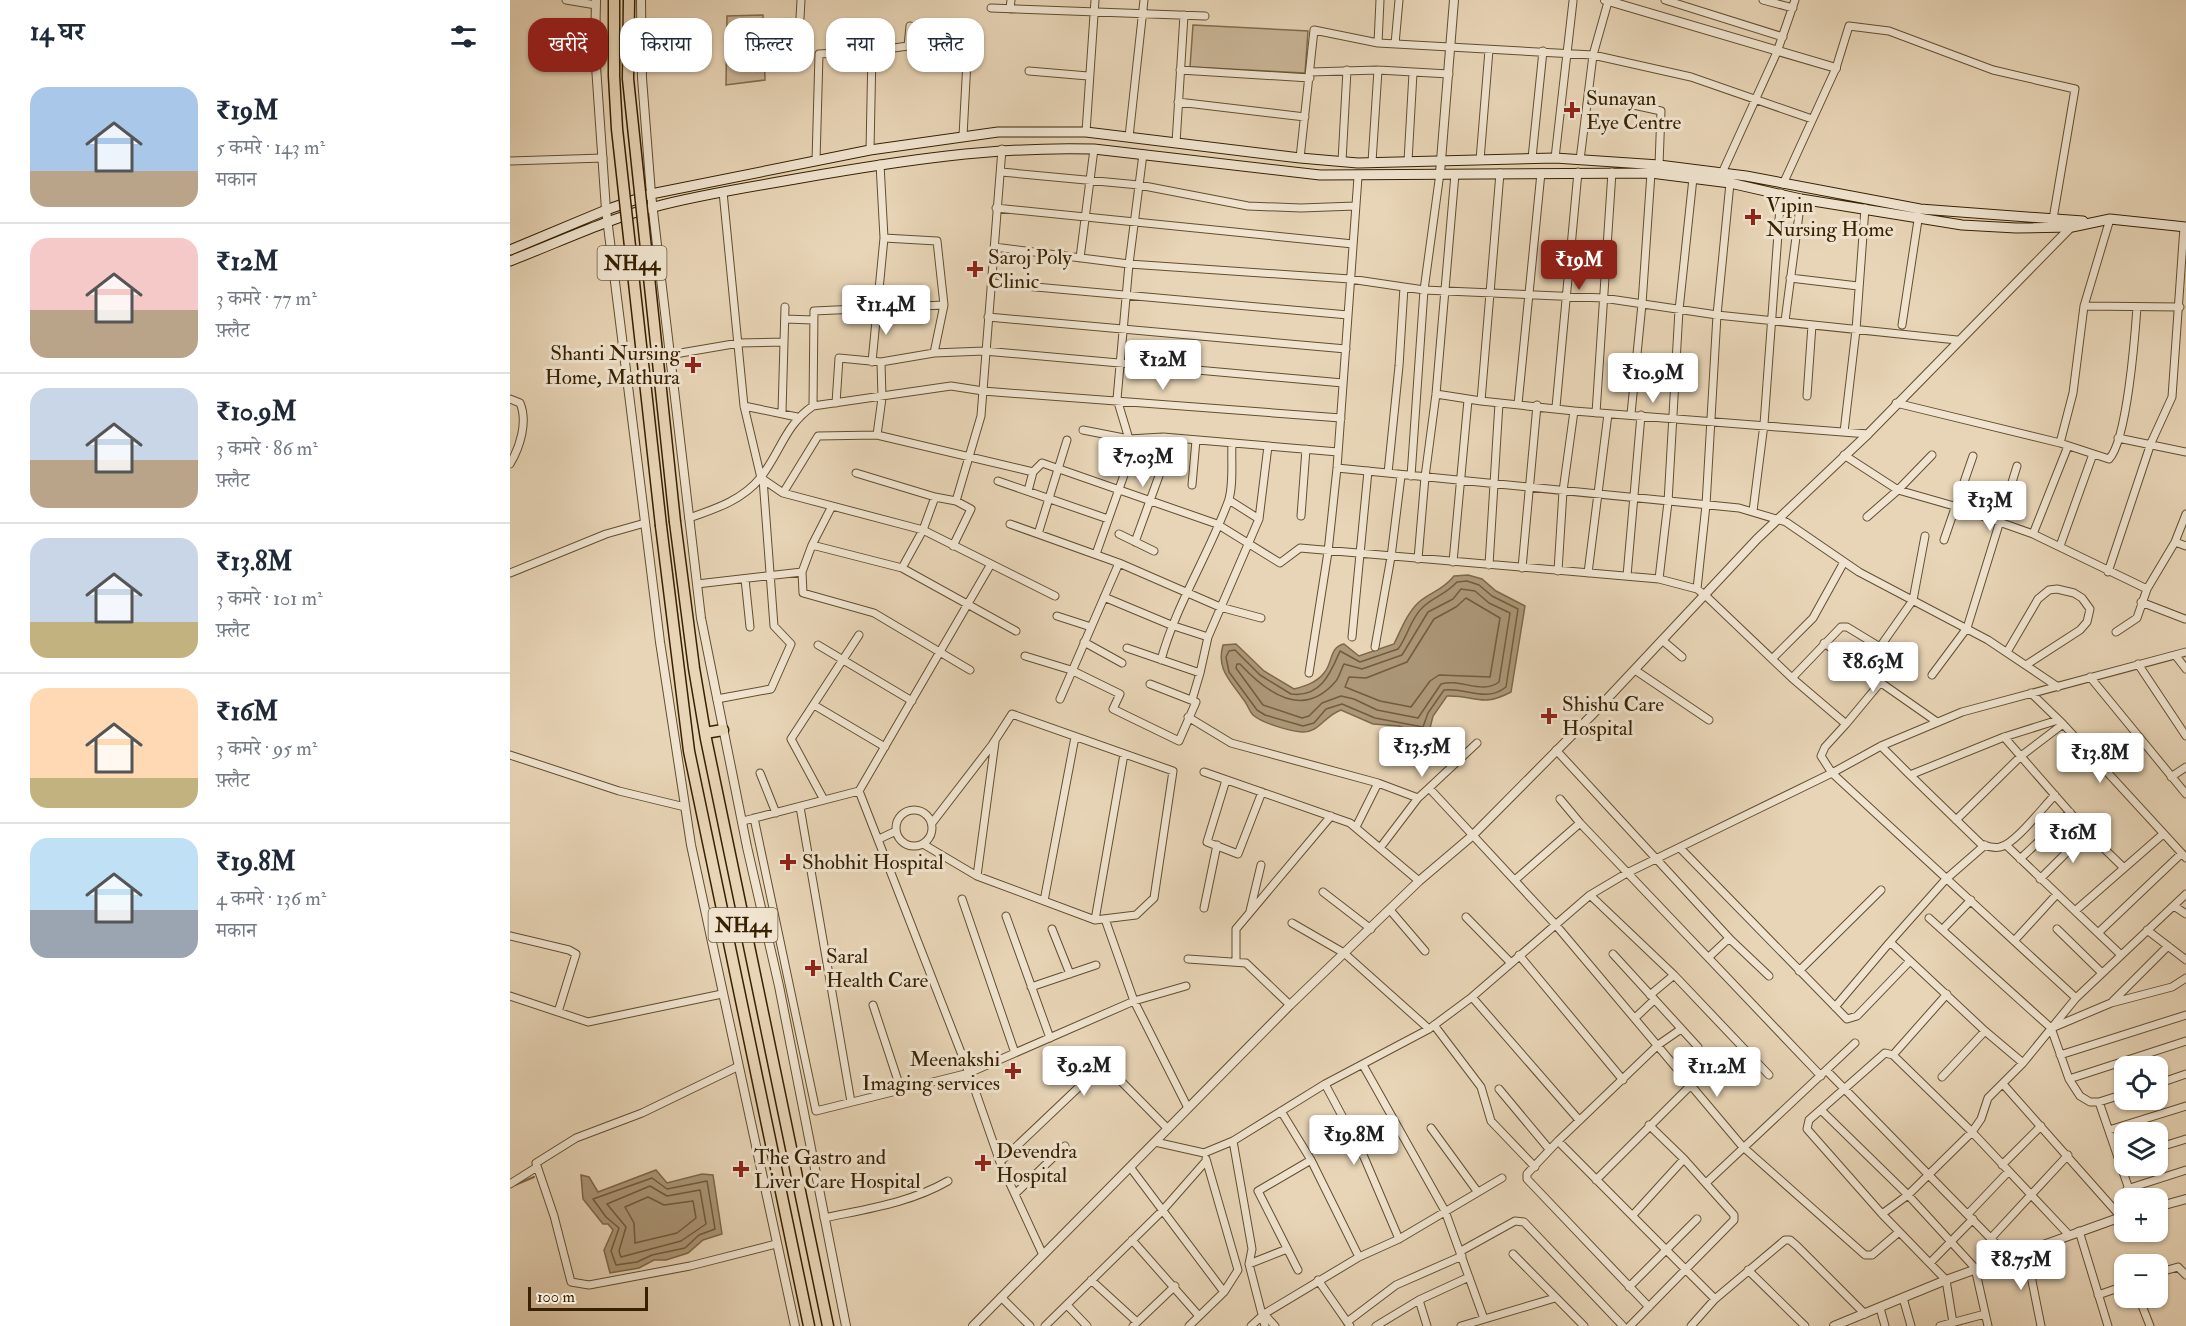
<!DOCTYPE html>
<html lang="hi">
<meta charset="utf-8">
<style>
body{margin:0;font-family:"IM FELL Double Pica","Noto Serif Devanagari",serif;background:#f6f6f7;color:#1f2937;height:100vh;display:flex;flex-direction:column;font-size:22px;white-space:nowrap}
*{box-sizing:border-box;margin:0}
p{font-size:20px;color:#747a83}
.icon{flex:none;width:33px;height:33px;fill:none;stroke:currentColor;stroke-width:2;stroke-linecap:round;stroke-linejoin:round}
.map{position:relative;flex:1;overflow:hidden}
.drawer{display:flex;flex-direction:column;background:#fff;width:510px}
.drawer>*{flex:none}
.guide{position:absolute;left:18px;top:18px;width:570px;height:54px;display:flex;gap:12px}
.buttons{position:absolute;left:1604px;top:1056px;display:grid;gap:12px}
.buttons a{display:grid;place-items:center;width:54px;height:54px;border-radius:12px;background:#fff;box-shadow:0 2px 4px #0004;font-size:30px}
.scale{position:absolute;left:18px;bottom:15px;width:120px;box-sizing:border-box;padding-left:6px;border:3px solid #372101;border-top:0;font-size:16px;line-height:21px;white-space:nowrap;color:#372101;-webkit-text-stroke:4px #f0e4d0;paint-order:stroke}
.price{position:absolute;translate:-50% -51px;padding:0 14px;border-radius:6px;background:#fff;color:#222;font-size:20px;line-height:39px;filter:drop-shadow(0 2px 3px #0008)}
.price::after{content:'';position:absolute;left:50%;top:36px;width:18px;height:14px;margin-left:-9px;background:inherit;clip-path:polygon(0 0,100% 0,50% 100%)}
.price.active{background:#8f2418;color:#fff}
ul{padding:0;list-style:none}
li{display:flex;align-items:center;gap:18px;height:150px;padding:0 30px}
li+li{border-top:2px solid #e0e1e3}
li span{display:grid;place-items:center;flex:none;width:168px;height:120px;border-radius:18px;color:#555}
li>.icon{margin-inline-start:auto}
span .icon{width:72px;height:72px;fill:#fffc;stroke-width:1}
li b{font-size:26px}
h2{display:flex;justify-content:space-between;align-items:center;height:72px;padding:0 30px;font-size:26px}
.chip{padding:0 21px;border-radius:18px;background:#fff;box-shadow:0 2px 4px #0004;font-size:21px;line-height:54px}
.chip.active{background:#8f2418;color:#fff}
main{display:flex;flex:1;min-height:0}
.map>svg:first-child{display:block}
</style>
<main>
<section class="drawer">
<h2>14 घर<svg class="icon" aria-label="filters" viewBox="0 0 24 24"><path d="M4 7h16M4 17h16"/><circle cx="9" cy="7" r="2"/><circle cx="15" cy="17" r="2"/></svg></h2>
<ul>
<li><span style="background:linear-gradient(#a9c7e8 70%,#b9a48a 0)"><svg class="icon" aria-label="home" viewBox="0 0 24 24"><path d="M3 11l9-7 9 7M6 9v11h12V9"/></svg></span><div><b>₹19M</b><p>5 कमरे · 143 m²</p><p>मकान</p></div></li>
<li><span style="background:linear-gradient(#f6c9c9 60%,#b9a48a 0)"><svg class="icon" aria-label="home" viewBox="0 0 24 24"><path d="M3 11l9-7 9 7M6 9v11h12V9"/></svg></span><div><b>₹12M</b><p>3 कमरे · 77 m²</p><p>फ़्लैट</p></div></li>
<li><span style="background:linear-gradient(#c9d6e8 60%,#b9a48a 0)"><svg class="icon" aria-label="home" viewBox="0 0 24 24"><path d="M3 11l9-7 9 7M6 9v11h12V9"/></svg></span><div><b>₹10.9M</b><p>3 कमरे · 86 m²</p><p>फ़्लैट</p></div></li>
<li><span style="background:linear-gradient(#c9d6e8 70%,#c2b280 0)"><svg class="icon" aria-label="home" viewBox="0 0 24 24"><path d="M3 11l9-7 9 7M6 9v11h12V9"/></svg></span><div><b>₹13.8M</b><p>3 कमरे · 101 m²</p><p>फ़्लैट</p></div></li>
<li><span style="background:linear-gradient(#ffd9b3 75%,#c2b280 0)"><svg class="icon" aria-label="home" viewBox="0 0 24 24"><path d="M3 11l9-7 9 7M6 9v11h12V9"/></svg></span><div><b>₹16M</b><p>3 कमरे · 95 m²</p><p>फ़्लैट</p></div></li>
<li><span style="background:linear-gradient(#bfe0f5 60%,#9aa5b1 0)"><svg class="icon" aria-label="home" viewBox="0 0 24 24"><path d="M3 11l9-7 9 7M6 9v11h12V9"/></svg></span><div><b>₹19.8M</b><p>4 कमरे · 136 m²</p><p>मकान</p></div></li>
</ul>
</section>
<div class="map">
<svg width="1676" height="1326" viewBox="0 0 1676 1326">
<rect width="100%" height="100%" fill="#e8d5b7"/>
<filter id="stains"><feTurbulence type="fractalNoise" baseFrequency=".00333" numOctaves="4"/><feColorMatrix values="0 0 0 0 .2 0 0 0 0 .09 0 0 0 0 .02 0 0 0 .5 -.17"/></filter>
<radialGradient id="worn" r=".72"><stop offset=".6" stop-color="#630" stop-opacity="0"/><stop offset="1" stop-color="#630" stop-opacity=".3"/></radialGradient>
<!-- green -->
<path fill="#cab698" stroke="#806c4c" stroke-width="1.5" d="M253 15 255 80 216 85 217 16Z
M683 25 798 31 795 73 680 67Z"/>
<!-- water -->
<path fill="#ac9879" stroke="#7d6849" stroke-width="1.5" d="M958 575 972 579 986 591 1015 606 1001 692C971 708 965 695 937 696L923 716 919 732 910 734 889 726 863 724 831 710C814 716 809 733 792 732 779 731 752 723 743 715 739 711 737 703 733 699 720 680 706 669 713 645L726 644 754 671 784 689C795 686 806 683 814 673 823 663 819 647 834 644L849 656 884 644C891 630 897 613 909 602 922 591 932 591 944 576Z
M146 1170 157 1183 192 1174 203 1175 212 1234 193 1240 178 1253 156 1260H144L129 1268 100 1273 94 1250 103 1230 98 1224H93L73 1199 71 1175 79 1177 88 1192Z"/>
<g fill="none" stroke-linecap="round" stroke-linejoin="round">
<!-- shore -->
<path stroke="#725c3d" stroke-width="1.5" d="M957 581 969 585 982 596 1008 609 996 687C976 703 955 687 934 690L918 713 913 727 865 718 832 704 816 709 804 723 793 726 755 715 747 710 719 672 716 657 719 651 725 650 750 675 781 694C811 698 821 672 830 651L850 662 888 649C898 636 900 619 913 607 923 597 935 595 947 582Z
M951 589 965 591 979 603 1000 613 989 682C972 695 950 678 931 684L908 718 867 710 844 699 831 696 812 703 799 716 792 718 753 705 726 668 727 664H730C757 693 793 720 826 681 830 676 831 669 834 664L852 669 892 655 918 612 943 599Z
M956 598 990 618 980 677 929 675 920 681 901 707 870 701 835 687 839 677 856 678 897 662 924 619 946 607Z
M142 1178 157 1189 197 1181 205 1229 189 1235 175 1248 142 1255 127 1262 106 1265 101 1251 109 1228 96 1217 83 1199Z
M140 1186 157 1196 190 1190 196 1224 171 1241 111 1257 109 1251 116 1227 97 1204Z
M138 1197 154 1205 183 1201 186 1218 167 1233 125 1243 124 1223 115 1207Z"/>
<!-- stream -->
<path stroke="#7d6849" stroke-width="2" d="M5 1185 24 1177"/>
<defs>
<path id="minor" d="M56 0 86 5
M1155 0 1273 37
M1253 0 1283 8
M481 8 695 16
M500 9 501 0
M290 18 291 0
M868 43 870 0
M885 44 889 0
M362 51 398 46 400 26
M670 70 800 78
M519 71 578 76
M800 72 868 70 939 74
M1078 95 1151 111 1149 165
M668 102 795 117
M576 132 585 0
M453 136 459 23
M619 137 634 0
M666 143 674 15
M790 158 804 30 868 43 1083 55 1181 77 1302 119
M1022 158 1033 51
M1045 158 1063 1
M970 160 979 50
M1070 160 1083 55 1098 2
M0 161 93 158
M306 161 309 54 362 51 360 150
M832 161 837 70
M898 161 903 73
M862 162 868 70
M491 172 629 185 738 206 791 208 845 206
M1212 173 1267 52 1285 0
M1273 184 1326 68 1339 26 1379 31 1483 70 1565 89 1543 219
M213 192 234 406 251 478 273 493 413 530 545 596
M486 208 843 244
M374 238 427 241 434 305
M484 247 619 264 840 279 914 290 1093 298 1207 315 1447 340
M570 258 584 149
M1280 278 1348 286
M481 283 838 315
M1574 306 1670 307
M478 317 836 349
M275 319 303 320
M1275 321 1291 199
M1392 325 1408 220
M159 355 229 343 274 342
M362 362 374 238 370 164
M926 394 971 401 1064 411 1358 434
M1297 396 1302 325
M0 399 10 403C18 422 10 447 0 464
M971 401 990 173
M326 403 329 358 371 362 424 353 474 351 833 383
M1386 403 1550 443 1599 459C1617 441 1625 336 1627 307
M1008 404 1031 173
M234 406 287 417
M303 406 304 311 434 305 424 353
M1046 407 1068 172
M272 412 275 307
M1086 413 1102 172
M1121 414 1132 304 1141 173
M573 430 619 439 653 437 828 452
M1334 432 1346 330 1355 208
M367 435 372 398 371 362
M1608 438 1676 452
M1550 443 1563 393 1574 306 1600 219
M1334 455 1388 490 1444 506 1523 534 1637 589
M827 468 1229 508 1276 522 1349 572 1478 640 1548 687
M523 472 532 463 707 524 770 563 790 548 1149 579 1187 589 1196 596 1282 678 1336 724 1370 683
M346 473 425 497
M878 473 889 366 894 287
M901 476 914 290 930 173
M488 481 598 519
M682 485 686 440
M273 493 308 436 367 435 523 472 518 491
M719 500 749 519
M446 501 471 416 492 149
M1243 511 1254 424 1271 193
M791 516 796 449
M1357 517 1388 490 1422 455
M179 518C205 509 233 500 251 477 271 451 275 425 303 406L441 386 473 391 831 418
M500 524 609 563 710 607 751 618
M528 534 557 440
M609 534 644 551
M1523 534 1558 446
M1434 540 1463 456
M625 542 650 473 653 437
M1665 542 1676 546
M302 545 322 506
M1550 546 1583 454
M586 554 620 458 619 439 607 399 619 264 633 154
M908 559 915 477 926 394 945 174
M943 562 958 400
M979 565 989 403
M392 568 413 530 425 497 446 501 461 509 443 546
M1012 568 1027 405
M1048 571 1053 491 1064 411
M1598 572 1641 443 1662 397 1674 227
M0 573 96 534 135 523
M1078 573 1098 414
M1117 576 1131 415
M235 579 240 627
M1149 579 1158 502 1169 310 1183 178
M187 584 292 572
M1187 589 1196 505 1207 315 1220 183
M594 597 661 625 698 637 690 673 617 648
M1631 602 1675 619
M547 616 581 627
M1606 632 1627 618 1637 589 1665 542 1676 514
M698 637 749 519 758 446
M842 637 858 471
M1152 640 1172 657
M574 642 612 663
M1314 643 1427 722
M308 645 402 701
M865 647 881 557 891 476
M1497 652 1528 599 1539 590 1547 589 1564 593 1572 598 1580 609 1577 622 1570 630 1516 665
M515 656 561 670 610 694 603 709 669 741 686 702 640 684
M1666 656 1676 669
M1262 659 1303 618 1334 562
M651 660C666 605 698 556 718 502 724 486 721 461 722 443
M1628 664 1676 736
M460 670 364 613 293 593 292 572 302 545 392 568 506 631
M1125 670 1199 720
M1353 671 1403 600 1415 536
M799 673 818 552 827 468 848 177
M1422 675 1457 628 1507 466
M1580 677 1676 794
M1282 678 1331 627H1337L1370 647
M1521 693 1553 724 1676 858
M207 699 261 689 281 644 264 626 253 479
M550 699 609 563
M682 700 690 673
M304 705 375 747
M678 717 721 743 868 783 908 798
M1336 724 1315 747 1311 756 1322 773 1566 998
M1494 737 1577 832 1613 867
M1371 746 1400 775 1494 737 1548 720
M1046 750 1221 940
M0 755 109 791 175 807
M694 772 840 823 909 881
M250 773 266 813
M1400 775 1471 844C1477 846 1483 849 1490 847 1505 844 1533 807 1545 795
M1661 777 1676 767
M716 780 697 842 728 854 752 792
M919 788 967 743
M349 791 459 1073 490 1162 533 1255
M1050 799 1070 823 1311 1076
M314 800 281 739 349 635
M290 807 341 1102
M386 828a18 18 0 1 1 36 0a18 18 0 1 1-36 0Z
M244 818 306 1111 459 1073 624 1001 676 986
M1446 820 1511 756 1553 724
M233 821 349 791 481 564
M846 827 868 783
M369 839 386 831
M413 844 467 876 585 920 626 915 644 898 663 771 502 714 482 745 422 823
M1475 845 1436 879 1380 942 1475 1031 1513 1063
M1496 845 1610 954
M870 848 908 798 919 788 1045 924 1232 1146 1355 1255H1362L1389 1232
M1170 848 1337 1019 1347 1016 1400 961
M1510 859 1560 812
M467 876 485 742
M1530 879 1577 832
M1005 880 1070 823
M813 892 861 929
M1080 895 1164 975 1259 1075
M452 899 505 1053
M534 901 565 737
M1664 906 1676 914
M694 908 707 845
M880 910 915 951
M740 911 751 865
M1565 911 1652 835
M496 916 540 1038
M956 917 1000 962
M1419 918 1541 1028 1559 1079 1570 1096 1580 1102H1589L1614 1094
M595 919 624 1001 678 1108
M585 920 614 754
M782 923 834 953 919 1029
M542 929 560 974
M1433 929 1461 900
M1547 929 1591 972
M1637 930 1676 960
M1588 933 1671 854
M0 936 59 950 66 954 48 1012
M1504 941 1547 894
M1103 954 1188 1047
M1009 955 1113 1080
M1199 957 1216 941 1221 940 1259 976
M678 959 736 963 780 1005
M726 962V929L821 816
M1289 971 1371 890
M521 987 586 965
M1140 995 1164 975
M0 996 78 1022 212 994
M962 997 1069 1120
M1603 1001 1658 946
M363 1005 391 1090
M1325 1007 1380 942
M1125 1018 1144 1000
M924 1025 971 1087 981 1121 1025 1167
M1544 1027 1601 1003 1662 987 1676 978
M1171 1029 1148 1045 1048 1141 1205 1299
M1383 1055 1437 994
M1550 1055 1676 1015
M853 1065 935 1211 974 1319
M227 1067 132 1113 66 1138 26 1163 44 1216 61 1282 79 1285 180 1266 266 1244
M1317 1071 1499 1257
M1432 1077 1475 1031
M1559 1079 1676 1041
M815 1084 854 1157 889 1239
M1493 1084 1611 1217
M1647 1084 1676 1074
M989 1089 1039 1149
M1589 1102 1622 1198
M1311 1110 1398 1195 1465 1268 1478 1326
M771 1111 801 1160 849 1257
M921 1128 967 1191
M1599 1130 1676 1106
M723 1141 742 1249 739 1264 755 1326
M1048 1141 1017 1174V1179L1139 1307
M645 1142 694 1153 723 1141 815 1084 919 1029 962 997 1080 895 1117 873 1322 773 1371 746 1452 712 1676 652
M1647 1148 1676 1139
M696 1159 728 1270 714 1292
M490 1162 589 1068 600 1070 658 1129
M1492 1165 1531 1126
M620 1167 714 1292 679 1326
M1086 1180 1180 1086
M1196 1183 1345 1043
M0 1184 27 1167
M1617 1189 1676 1170
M506 1193 555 1146
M1372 1214 1398 1195 1462 1132 1471 1119 1478 1098 1513 1063 1566 998 1676 894
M1458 1214 1498 1172
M1123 1215 1174 1159
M314 1218C356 1209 400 1203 438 1181
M1569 1231 1598 1326
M1482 1237 1558 1155
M622 1240 689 1316
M951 1251 1005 1221 1014 1222 1113 1326
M1516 1251 1531 1326
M1003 1254 1074 1326
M1420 1263 1463 1219
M739 1264 777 1249
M788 1270 748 1191 801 1160
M1238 1270 1295 1326
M1647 1273 1668 1267 1676 1275
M581 1280 627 1322
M808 1280 840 1326
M1119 1287 1187 1219
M1588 1295 1614 1286
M491 1297 520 1326
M1393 1298 1401 1326
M1629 1298 1640 1326
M909 1300 917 1326
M557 1305 577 1326
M1370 1308 1375 1326
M837 1322 886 1285 952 1256
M1443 1323 1436 1280 1372 1214 1297 1129 1299 1120 1375 1053 1383 1055 1462 1132 1558 1234
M535 1326 652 1211 696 1161
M623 1326 665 1286
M741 1326 754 1314
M765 1326 754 1314 849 1257 889 1239 992 1178
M866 1326 909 1300 959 1277
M951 1326 1045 1298
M1120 1326 1224 1220V1215L1174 1159 1139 1125
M1181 1326 1205 1299 1275 1240H1280L1287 1246 1355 1314
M1430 1326 1475 1314"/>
<path id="tertiary" d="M86 0 85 52 96 210 150 642 181 845 285 1326
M131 0 132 78 141 194 191 618 237 847 269 986 336 1326
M1095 0 1326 68
M930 173 944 0
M1647 1207 1676 1199
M463 1326 780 1005 909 881 962 836 1081 716 1247 539 1358 434 1563 225
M1324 1326 1436 1280 1614 1216"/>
<path id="secondary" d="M0 250 96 210 141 194 360 150 488 132H576L790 158 848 163 1045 158 1149 165 1236 176 1410 209 1573 221
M0 261C47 243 95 220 144 207 192 194 242 187 291 178 389 161 485 146 584 149L810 175 1141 173 1220 183 1291 199 1452 225 1506 228 1562 227 1600 219 1676 227"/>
<path id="trunk" d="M165 522 184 668 196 739 318 1326
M151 526 179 751 299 1326
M195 733 213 730"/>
</defs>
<!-- minor casing -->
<use href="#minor" stroke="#634e2e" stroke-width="9"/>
<!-- tertiary casing -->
<use href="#tertiary" stroke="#634e2e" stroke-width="10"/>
<!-- secondary casing -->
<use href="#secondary" stroke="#372101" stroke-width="11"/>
<!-- trunk casing -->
<use href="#trunk" stroke="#372101" stroke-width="13"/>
<!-- minor -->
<use href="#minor" stroke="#f0e4d0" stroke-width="7"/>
<!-- tertiary -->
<use href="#tertiary" stroke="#f0e4d0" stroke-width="8"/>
<!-- secondary -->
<use href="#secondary" stroke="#f0e4d0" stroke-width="9"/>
<!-- trunk -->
<use href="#trunk" stroke="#e8d5b7" stroke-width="10"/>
<defs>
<path id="trunk-bridge" d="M104 0V76L107 129 151 526
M119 0 118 79 165 522"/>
</defs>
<!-- trunk-bridge casing -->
<use href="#trunk-bridge" stroke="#372101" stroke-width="13" stroke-linecap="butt"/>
<!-- trunk-bridge -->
<use href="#trunk-bridge" stroke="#e8d5b7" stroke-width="10"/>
</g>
<!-- markers -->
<g fill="#8f2418" stroke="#f0e4d0" stroke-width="2">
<path d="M1059 101h6v6h6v6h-6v6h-6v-6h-6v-6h6z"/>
<path d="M1240 208h6v6h6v6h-6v6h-6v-6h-6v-6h6z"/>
<path d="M462 260h6v6h6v6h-6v6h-6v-6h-6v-6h6z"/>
<path d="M180 356h6v6h6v6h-6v6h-6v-6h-6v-6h6z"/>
<path d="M1036 707h6v6h6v6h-6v6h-6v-6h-6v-6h6z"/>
<path d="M275 853h6v6h6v6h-6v6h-6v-6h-6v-6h6z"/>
<path d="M300 959h6v6h6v6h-6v6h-6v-6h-6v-6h6z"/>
<path d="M500 1062h6v6h6v6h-6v6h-6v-6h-6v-6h6z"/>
<path d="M470 1154h6v6h6v6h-6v6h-6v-6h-6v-6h6z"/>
<path d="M228 1160h6v6h6v6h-6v6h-6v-6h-6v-6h6z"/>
</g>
<g text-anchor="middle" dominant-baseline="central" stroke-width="6" stroke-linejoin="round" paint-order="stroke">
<!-- shield labels -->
<g fill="#f0e4d0" stroke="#6e5c3f" stroke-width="1.5">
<rect x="87.5" y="246" width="69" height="34" rx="4.5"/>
<rect x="198.5" y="908" width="69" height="34" rx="4.5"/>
</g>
<g font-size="20" font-weight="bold" fill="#372101">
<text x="122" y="263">NH44</text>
<text x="233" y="925">NH44</text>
</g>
<!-- poi labels -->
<g font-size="21" fill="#372101" stroke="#f0e4d0" text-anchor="start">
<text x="1076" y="98">Sunayan<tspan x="1076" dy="24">Eye Centre</tspan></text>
<text x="1256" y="205">Vipin<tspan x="1256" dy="24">Nursing Home</tspan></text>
<text x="478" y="257">Saroj Poly<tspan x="478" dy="24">Clinic</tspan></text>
<text x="170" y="353" text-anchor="end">Shanti Nursing<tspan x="170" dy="24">Home, Mathura</tspan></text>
<text x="1052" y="704">Shishu Care<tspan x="1052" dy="24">Hospital</tspan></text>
<text x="292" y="862">Shobhit Hospital</text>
<text x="316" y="956">Saral<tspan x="316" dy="24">Health Care</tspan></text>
<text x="490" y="1059" text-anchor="end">Meenakshi<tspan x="490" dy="24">Imaging services</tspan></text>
<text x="486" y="1151">Devendra<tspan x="486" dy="24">Hospital</tspan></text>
<text x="244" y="1157">The Gastro and<tspan x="244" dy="24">Liver Care Hospital</tspan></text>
</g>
</g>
<rect width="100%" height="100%" filter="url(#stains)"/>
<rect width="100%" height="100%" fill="url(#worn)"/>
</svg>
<div class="buttons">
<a><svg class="icon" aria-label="locate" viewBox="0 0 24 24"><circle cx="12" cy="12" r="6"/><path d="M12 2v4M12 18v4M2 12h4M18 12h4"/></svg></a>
<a><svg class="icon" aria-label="layers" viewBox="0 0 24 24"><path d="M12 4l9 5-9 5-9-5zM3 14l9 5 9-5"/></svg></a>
<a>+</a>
<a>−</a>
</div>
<div class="scale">100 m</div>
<b class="price active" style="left:1069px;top:291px">₹19M</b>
<b class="price" style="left:376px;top:336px">₹11.4M</b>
<b class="price" style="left:653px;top:391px">₹12M</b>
<b class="price" style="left:1143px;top:404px">₹10.9M</b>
<b class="price" style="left:633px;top:488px">₹7.03M</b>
<b class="price" style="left:1480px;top:532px">₹13M</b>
<b class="price" style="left:1363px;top:693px">₹8.63M</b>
<b class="price" style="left:912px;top:778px">₹13.5M</b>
<b class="price" style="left:1590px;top:784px">₹13.8M</b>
<b class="price" style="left:1563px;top:864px">₹16M</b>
<b class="price" style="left:574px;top:1097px">₹9.2M</b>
<b class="price" style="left:1207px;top:1098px">₹11.2M</b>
<b class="price" style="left:844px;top:1166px">₹19.8M</b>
<b class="price" style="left:1511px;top:1291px">₹8.75M</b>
<div class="guide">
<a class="chip active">खरीदें</a>
<a class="chip">किराया</a>
<a class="chip">फ़िल्टर</a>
<a class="chip">नया</a>
<a class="chip">फ़्लैट</a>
</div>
</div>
</main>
